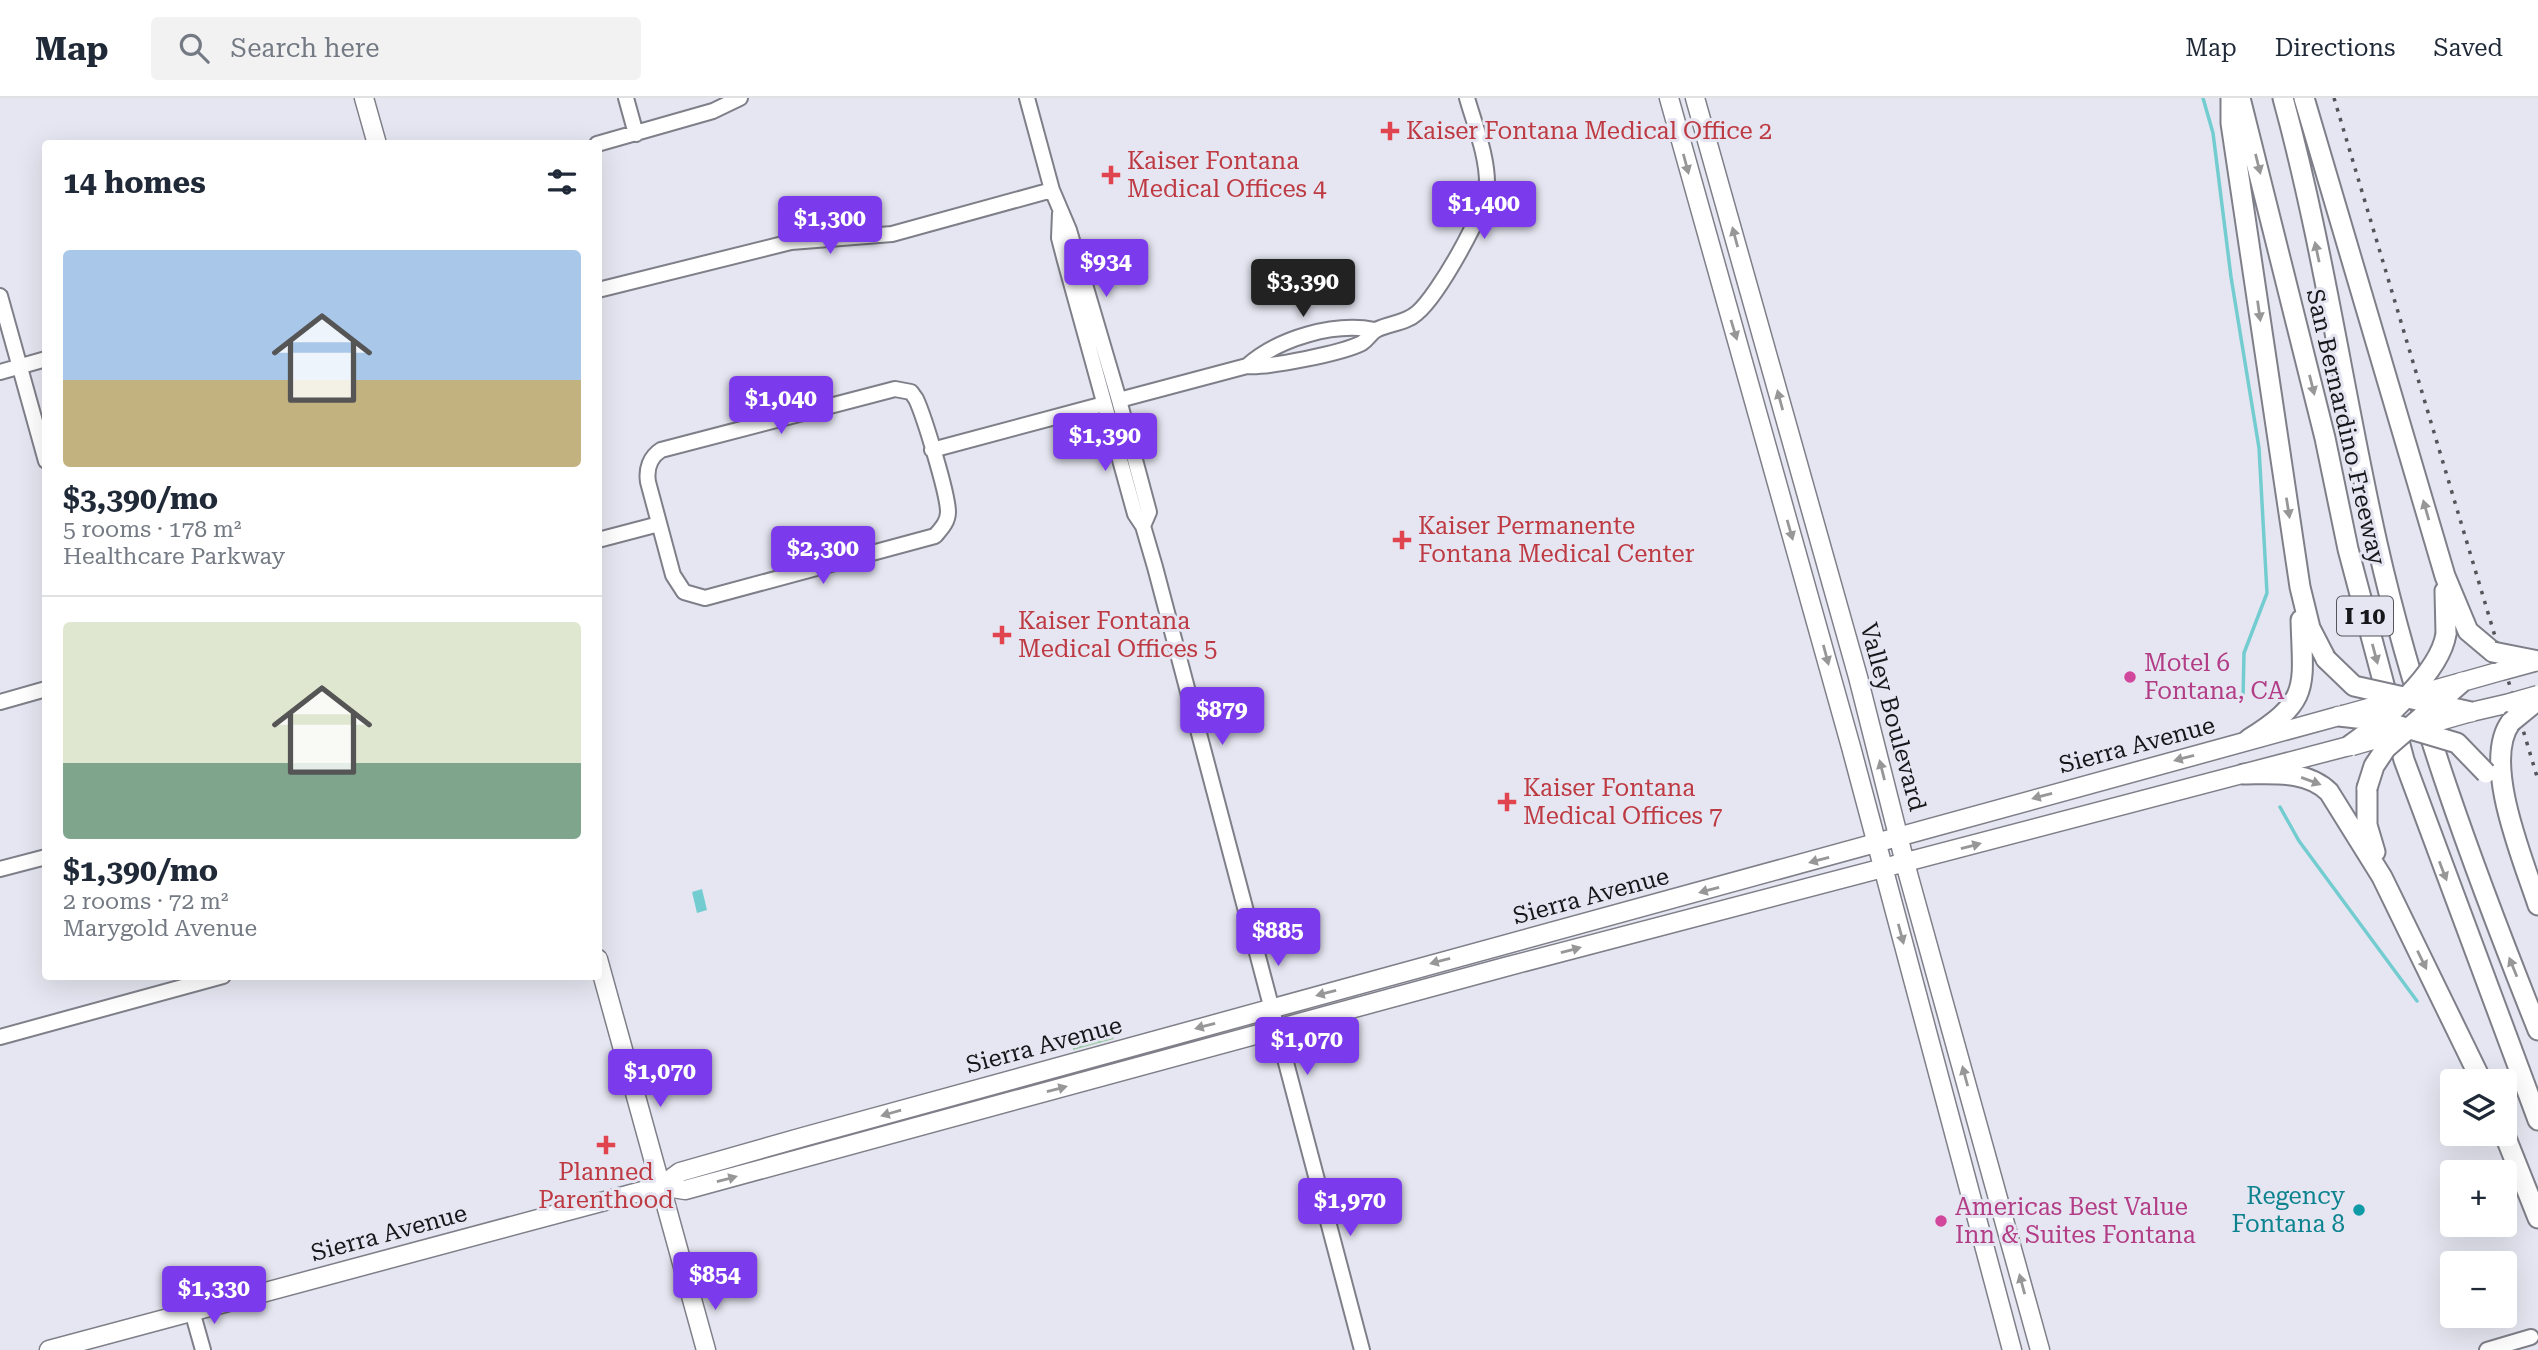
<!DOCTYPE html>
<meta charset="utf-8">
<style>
body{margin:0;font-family:"Roboto Serif",serif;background:#f2f2f3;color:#1f2937;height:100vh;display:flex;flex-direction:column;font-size:26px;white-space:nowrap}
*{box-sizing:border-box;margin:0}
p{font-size:23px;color:#747a83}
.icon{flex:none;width:38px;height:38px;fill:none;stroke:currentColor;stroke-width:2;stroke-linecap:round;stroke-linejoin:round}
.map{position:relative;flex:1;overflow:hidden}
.details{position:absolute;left:42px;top:42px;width:560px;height:840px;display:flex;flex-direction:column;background:#fff;border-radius:7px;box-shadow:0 7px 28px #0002}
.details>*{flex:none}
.controls{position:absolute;left:2440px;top:971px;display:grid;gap:14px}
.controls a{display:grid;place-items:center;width:77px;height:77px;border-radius:7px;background:#fff;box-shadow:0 7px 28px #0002;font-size:35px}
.price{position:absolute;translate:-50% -60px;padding:0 16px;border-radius:7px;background:#7c3aed;color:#fff;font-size:23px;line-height:46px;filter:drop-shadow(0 2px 4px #0008)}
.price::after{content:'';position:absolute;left:50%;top:42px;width:21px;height:16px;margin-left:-10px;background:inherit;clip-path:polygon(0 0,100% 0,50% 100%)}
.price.selected{background:#222;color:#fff}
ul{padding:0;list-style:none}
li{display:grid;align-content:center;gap:14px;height:371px;padding:0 21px}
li+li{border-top:2px solid #e0e1e3}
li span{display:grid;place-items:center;height:217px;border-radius:7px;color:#555}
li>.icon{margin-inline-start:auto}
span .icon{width:126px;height:126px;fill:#fffc;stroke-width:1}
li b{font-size:30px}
h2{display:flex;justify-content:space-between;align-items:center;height:84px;padding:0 21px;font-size:30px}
header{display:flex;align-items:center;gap:42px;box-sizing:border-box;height:98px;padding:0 35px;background:#fff;border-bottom:2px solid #e0e1e3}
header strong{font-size:33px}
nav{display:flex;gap:38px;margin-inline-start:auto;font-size:24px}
.search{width:490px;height:63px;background:#f2f2f3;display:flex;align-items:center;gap:18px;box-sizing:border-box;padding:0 24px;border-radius:7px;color:#747a83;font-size:26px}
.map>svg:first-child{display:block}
</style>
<header>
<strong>Map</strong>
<div class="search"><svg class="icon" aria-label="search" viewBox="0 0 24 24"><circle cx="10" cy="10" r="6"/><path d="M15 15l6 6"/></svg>Search here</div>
<nav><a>Map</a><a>Directions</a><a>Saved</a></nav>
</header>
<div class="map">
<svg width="2538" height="1252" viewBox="0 0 2538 1252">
<rect width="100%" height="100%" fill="#e6e6f2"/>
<!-- green -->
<path fill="#a0cba9" d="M1111 935 1114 941 1073 952V945Z"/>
<!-- water -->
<path fill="#73cdd0" d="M702 791 707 812 697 815 692 794Z"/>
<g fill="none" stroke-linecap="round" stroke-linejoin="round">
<!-- stream -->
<path stroke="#73cdd0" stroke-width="3.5" d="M2203 0 2213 35 2231 179 2259 350 2267 495 2244 555 2243 601
M2280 709 2299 743 2417 903"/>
<defs>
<path id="minor" d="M626 0 636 36
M1027 0 1052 92 1069 132 1119 302 1149 414 1143 428
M597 46 713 13 740 0
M1060 115 1059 140 1065 163 1135 416 1143 428 1155 469 1362 1252
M598 192 791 144 892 136 1052 92
M0 198 46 363
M1247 268C1279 240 1334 224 1375 232
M0 274 46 261
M895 291 911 294 916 301C924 318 948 396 948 414 948 424 941 431 935 438L705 500 684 494 673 477 648 384C646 371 650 359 661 352Z
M1119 302 1247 268C1268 270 1343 255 1362 245 1368 241 1371 234 1378 231 1391 225 1406 225 1417 215 1438 197 1485 115 1487 89 1488 59 1475 28 1467 0
M932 352 1104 306
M598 442 659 426
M0 604 46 591
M0 771 46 759
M0 939 223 878
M192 1213 203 1252
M2487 1252 2531 1239"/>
<path id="major" d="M364 0 377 46
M1669 0 1851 649 2012 1252
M1695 0 1858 579 1905 765 2040 1252
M2462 584 2501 573
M2471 614 2510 605
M598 861 706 1252
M661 1088 685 1092 1505 869 2349 648
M49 1252 661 1088 680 1074 803 1039 2339 618"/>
<path id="highway" d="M2231 0V25L2300 489 2310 530 2326 561
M2240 0 2325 340 2348 451 2404 662 2538 1022
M2283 0C2323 146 2344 298 2377 445 2415 613 2474 772 2538 932
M2304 0 2445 478 2468 533 2493 554
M2445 493 2446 536
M2511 624C2481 663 2524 764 2538 807
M2249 641C2311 602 2303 590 2301 522
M2244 676C2273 676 2307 672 2329 694L2382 779 2482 984
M2367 690V727L2375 754
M2504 1035 2538 1120"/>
</defs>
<!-- minor casing -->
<use href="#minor" stroke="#7f7f89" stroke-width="18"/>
<!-- major casing -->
<use href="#major" stroke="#7f7f89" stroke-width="21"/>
<!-- highway casing -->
<use href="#highway" stroke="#7f7f89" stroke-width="23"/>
<!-- minor -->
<use href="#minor" stroke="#fff" stroke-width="14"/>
<!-- major -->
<use href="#major" stroke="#fff" stroke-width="18"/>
<!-- highway -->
<use href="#highway" stroke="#fff" stroke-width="19"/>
<!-- rail -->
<path stroke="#535359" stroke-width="3.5" stroke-dasharray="3.5 7" stroke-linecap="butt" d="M2334 0 2538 682"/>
<defs>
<path id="major-bridge" d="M2501 573 2538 563
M2510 605 2538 597
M2343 617 2462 584
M2352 648 2471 614"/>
<path id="highway-bridge" d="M2493 554 2538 563
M2326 561 2354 588 2471 614
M2339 618 2383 623 2457 645 2486 675
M2511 624 2538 602
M2349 648C2381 626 2440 575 2446 536
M2367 690 2374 668 2386 650 2462 584"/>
</defs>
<!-- major-bridge casing -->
<use href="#major-bridge" stroke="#7f7f89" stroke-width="21" stroke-linecap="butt"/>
<!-- highway-bridge casing -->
<use href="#highway-bridge" stroke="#7f7f89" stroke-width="23" stroke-linecap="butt"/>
<!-- major-bridge -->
<use href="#major-bridge" stroke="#fff" stroke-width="18"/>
<!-- highway-bridge -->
<use href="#highway-bridge" stroke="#fff" stroke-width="19"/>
</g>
<!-- one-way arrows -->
<defs><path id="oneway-solid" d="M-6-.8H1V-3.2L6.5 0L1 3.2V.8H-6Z" transform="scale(1.75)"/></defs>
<g fill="#979798">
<use href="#oneway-solid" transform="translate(1686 66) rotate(75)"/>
<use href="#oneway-solid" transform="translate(2258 66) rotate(76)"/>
<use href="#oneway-solid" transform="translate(1735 139) rotate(-105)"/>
<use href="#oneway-solid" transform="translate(2317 154) rotate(-102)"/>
<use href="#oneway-solid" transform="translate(2259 213) rotate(82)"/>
<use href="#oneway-solid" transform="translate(1734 232) rotate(73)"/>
<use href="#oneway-solid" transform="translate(2312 287) rotate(76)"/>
<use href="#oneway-solid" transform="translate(1780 302) rotate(-105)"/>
<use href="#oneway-solid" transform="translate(2288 410) rotate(81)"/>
<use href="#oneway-solid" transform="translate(2426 412) rotate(-106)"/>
<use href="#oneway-solid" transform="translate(1790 432) rotate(74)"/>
<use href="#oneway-solid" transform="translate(2375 556) rotate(75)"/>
<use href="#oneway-solid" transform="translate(1826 557) rotate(75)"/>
<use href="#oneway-solid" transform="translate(2184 660) rotate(165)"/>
<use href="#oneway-solid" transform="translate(1882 672) rotate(-104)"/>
<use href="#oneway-solid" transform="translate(2311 683) rotate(20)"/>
<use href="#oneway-solid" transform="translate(2042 698) rotate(165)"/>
<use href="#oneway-solid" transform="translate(1971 748) rotate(-15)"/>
<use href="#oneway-solid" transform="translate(1819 762) rotate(165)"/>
<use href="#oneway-solid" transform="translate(2443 773) rotate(69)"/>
<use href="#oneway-solid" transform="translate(1709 792) rotate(165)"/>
<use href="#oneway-solid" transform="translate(1901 836) rotate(75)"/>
<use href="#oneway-solid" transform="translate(1571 852) rotate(-15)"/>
<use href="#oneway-solid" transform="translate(2422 862) rotate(64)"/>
<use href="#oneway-solid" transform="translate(1440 863) rotate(165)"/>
<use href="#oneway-solid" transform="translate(2513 869) rotate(-112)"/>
<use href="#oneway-solid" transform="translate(1326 895) rotate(165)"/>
<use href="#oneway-solid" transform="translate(1205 928) rotate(165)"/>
<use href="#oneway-solid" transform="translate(1965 978) rotate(-105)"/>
<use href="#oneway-solid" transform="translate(1057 991) rotate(-15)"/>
<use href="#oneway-solid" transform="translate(891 1015) rotate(164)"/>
<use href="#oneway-solid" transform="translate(727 1081) rotate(-15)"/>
<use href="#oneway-solid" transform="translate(2022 1186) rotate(-105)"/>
</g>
<!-- markers -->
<g fill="#e0444e" stroke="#e6e6f2" stroke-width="2.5">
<path d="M1386.5 22.5h7v7h7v7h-7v7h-7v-7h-7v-7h7z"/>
<path d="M1107.5 66.5h7v7h7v7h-7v7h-7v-7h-7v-7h7z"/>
<path d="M1398.5 431.5h7v7h7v7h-7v7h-7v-7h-7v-7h7z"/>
<path d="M998.5 526.5h7v7h7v7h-7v7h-7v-7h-7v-7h7z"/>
<path d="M1503.5 693.5h7v7h7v7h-7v7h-7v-7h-7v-7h7z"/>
<path d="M602.5 1036.5h7v7h7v7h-7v7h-7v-7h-7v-7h7z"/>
</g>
<g fill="#d1479c" stroke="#e6e6f2" stroke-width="2.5">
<circle cx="2130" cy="579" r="7"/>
<circle cx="1941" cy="1123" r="7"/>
</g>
<circle fill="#0f9aa8" stroke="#e6e6f2" stroke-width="2.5" cx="2359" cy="1112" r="7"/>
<g text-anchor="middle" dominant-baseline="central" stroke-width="6" stroke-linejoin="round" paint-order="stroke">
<!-- shield labels -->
<rect fill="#e6e6f2" stroke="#55555c" stroke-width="2" x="2337" y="498.5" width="56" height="39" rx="5"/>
<g font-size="23" font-weight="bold" fill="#17171b">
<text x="2365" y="518">I 10</text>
</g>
<!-- health labels -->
<g font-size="24" fill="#be3a42" stroke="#e6e6f2" text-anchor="start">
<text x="1406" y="33">Kaiser Fontana Medical Office 2</text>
<text x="1127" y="63">Kaiser Fontana<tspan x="1127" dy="28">Medical Offices 4</tspan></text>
<text x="1418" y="428">Kaiser Permanente<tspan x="1418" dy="28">Fontana Medical Center</tspan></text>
<text x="1018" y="523">Kaiser Fontana<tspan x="1018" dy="28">Medical Offices 5</tspan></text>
<text x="1523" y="690">Kaiser Fontana<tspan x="1523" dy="28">Medical Offices 7</tspan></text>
<text x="606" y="1074" text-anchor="middle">Planned<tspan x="606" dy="28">Parenthood</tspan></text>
</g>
<!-- street labels -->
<g font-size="24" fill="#17171b" stroke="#e6e6f2">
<text transform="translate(2346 329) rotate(77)">San Bernardino Freeway</text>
<text transform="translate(1893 619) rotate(75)">Valley Boulevard</text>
<text transform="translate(2137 647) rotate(-15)">Sierra Avenue</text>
<text transform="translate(1591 798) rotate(-15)">Sierra Avenue</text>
<text transform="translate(1044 947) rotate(-15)">Sierra Avenue</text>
<text transform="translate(389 1135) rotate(-15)">Sierra Avenue</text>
</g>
<!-- hotel labels -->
<g font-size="24" fill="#b23c85" stroke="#e6e6f2" text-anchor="start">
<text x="2144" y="565">Motel 6<tspan x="2144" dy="28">Fontana, CA</tspan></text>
<text x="1955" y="1109">Americas Best Value<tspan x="1955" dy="28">Inn &amp; Suites Fontana</tspan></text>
</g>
<!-- culture labels -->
<g font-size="24" fill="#0d838f" stroke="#e6e6f2" text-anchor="end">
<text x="2345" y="1098">Regency<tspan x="2345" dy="28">Fontana 8</tspan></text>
</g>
</g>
</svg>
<div class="controls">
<a><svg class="icon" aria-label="layers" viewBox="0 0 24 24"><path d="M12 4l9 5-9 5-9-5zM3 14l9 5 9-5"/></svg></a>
<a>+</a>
<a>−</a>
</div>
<b class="price" style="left:1484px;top:143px">$1,400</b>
<b class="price" style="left:830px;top:158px">$1,300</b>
<b class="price" style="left:1106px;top:201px">$934</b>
<b class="price selected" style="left:1303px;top:221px">$3,390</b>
<b class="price" style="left:781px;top:338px">$1,040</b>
<b class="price" style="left:1105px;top:375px">$1,390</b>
<b class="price" style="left:823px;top:488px">$2,300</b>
<b class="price" style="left:1222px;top:649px">$879</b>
<b class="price" style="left:1278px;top:870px">$885</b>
<b class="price" style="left:1307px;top:979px">$1,070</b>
<b class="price" style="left:660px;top:1011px">$1,070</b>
<b class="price" style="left:1350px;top:1140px">$1,970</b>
<b class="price" style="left:715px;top:1214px">$854</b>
<b class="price" style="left:214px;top:1228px">$1,330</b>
<section class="details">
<h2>14 homes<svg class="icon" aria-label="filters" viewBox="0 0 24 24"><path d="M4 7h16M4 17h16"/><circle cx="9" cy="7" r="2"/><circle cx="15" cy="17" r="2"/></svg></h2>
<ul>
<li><span style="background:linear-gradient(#a9c7e8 60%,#c2b280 0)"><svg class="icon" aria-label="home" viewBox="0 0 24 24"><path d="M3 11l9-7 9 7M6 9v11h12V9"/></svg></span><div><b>$3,390/mo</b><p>5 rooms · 178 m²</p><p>Healthcare Parkway</p></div></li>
<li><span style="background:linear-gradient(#dfe7d0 65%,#7fa58c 0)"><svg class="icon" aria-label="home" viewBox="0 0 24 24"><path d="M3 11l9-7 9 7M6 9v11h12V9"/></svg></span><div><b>$1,390/mo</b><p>2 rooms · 72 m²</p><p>Marygold Avenue</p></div></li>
</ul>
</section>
</div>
